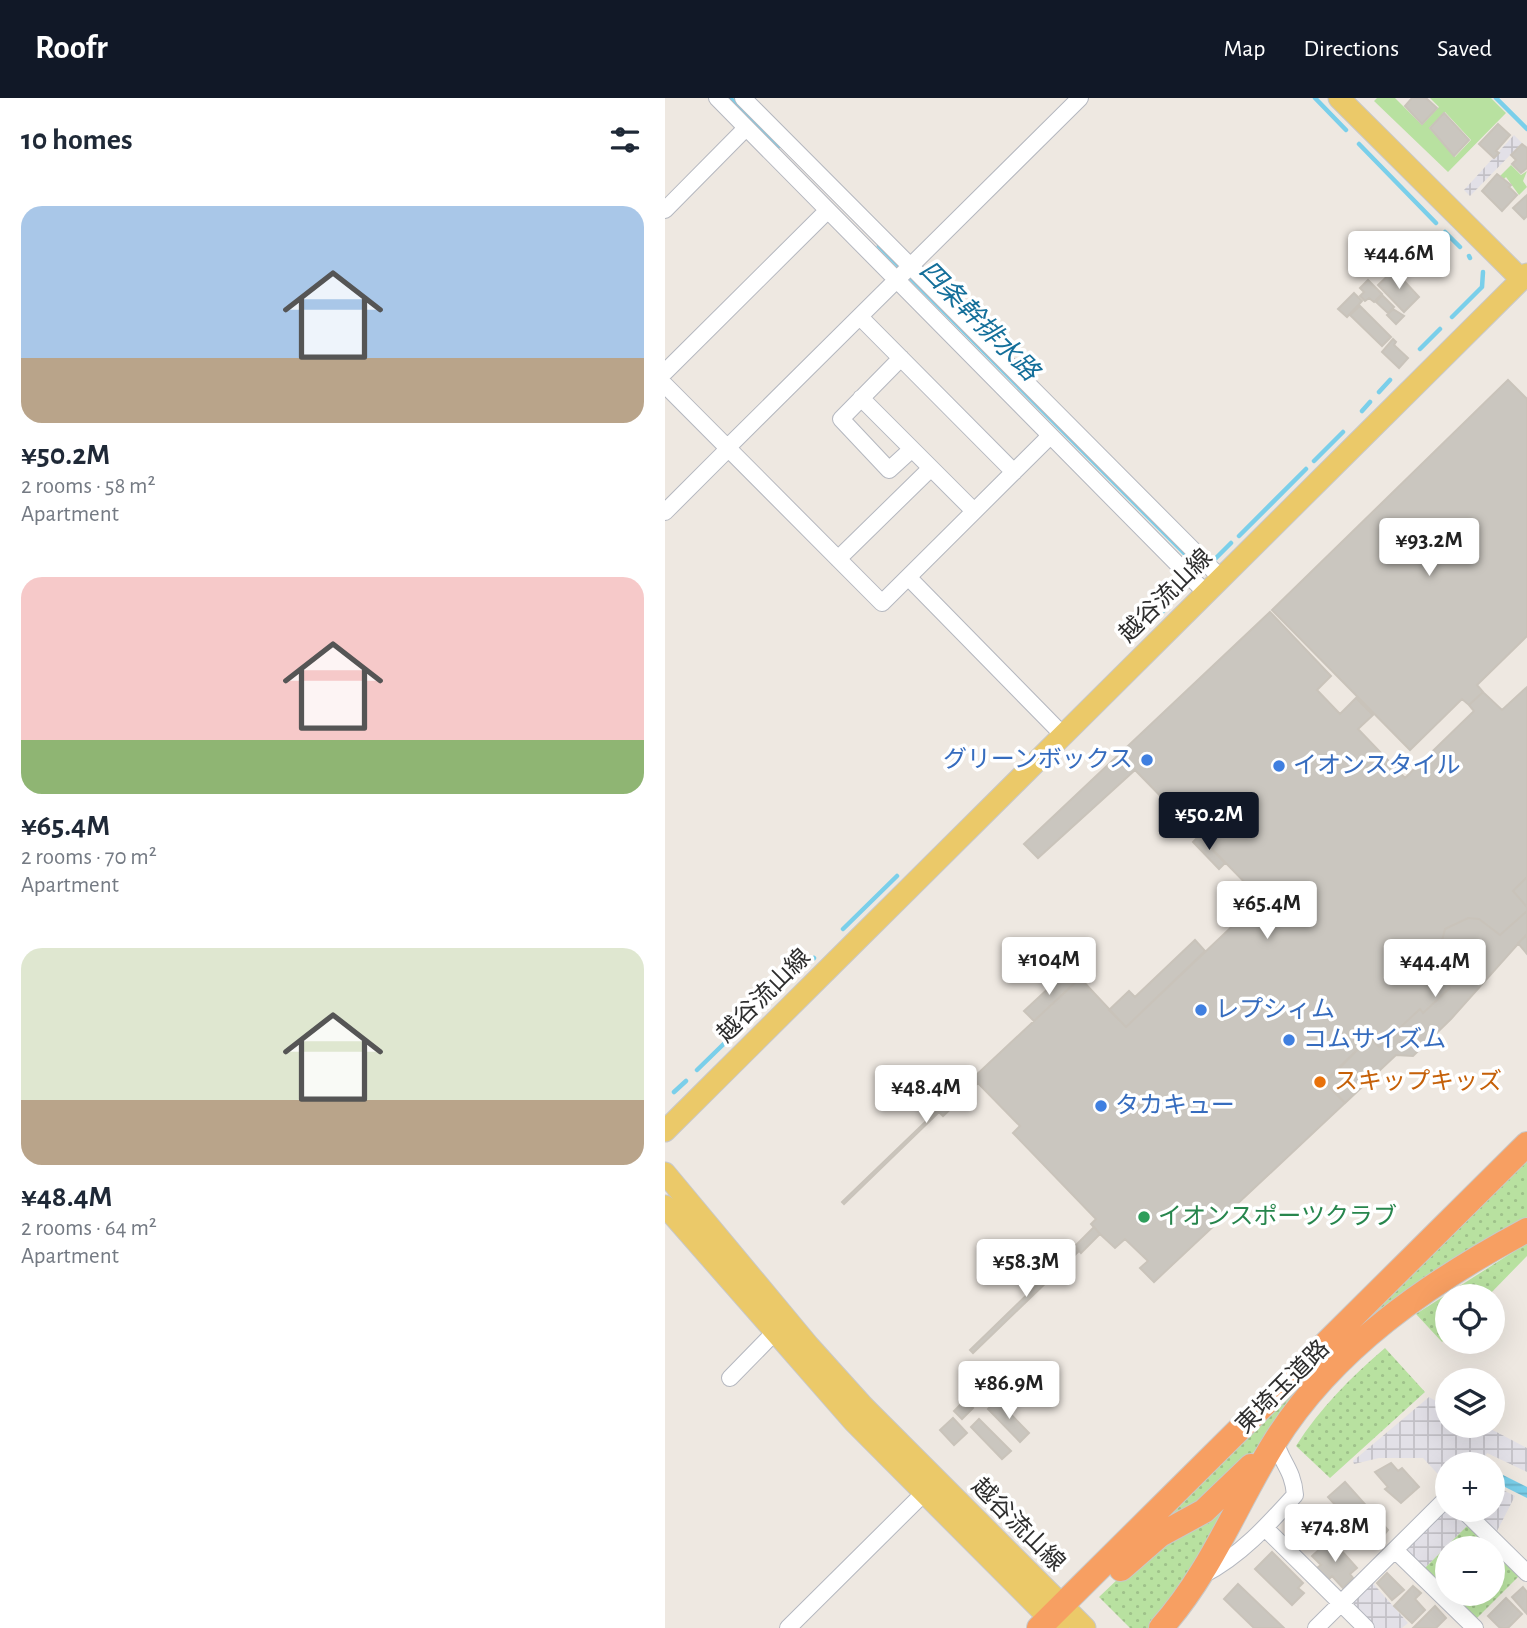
<!DOCTYPE html>
<meta charset="utf-8">
<style>
body{margin:0;font-family:"Alegreya Sans","Noto Sans JP",sans-serif;background:#f6f6f7;color:#1f2937;height:100vh;display:flex;flex-direction:column;font-size:26px;white-space:nowrap}
*{box-sizing:border-box;margin:0}
p{font-size:23px;color:#747a83}
.icon{flex:none;width:38px;height:38px;fill:none;stroke:currentColor;stroke-width:2;stroke-linecap:round;stroke-linejoin:round}
.map{position:relative;flex:1;overflow:hidden}
.sheet{display:flex;flex-direction:column;background:#fff;width:665px}
.sheet>*{flex:none}
.controls{position:absolute;left:770px;top:1186px;display:grid;gap:14px}
.controls a{display:grid;place-items:center;width:70px;height:70px;border-radius:50%;background:#fff;box-shadow:0 7px 28px #0002;font-size:35px}
.price{position:absolute;translate:-50% -60px;padding:0 16px;border-radius:7px;background:#fff;color:#222;font-size:23px;line-height:46px;filter:drop-shadow(0 2px 4px #0008)}
.price::after{content:'';position:absolute;left:50%;top:42px;width:21px;height:16px;margin-left:-10px;background:inherit;clip-path:polygon(0 0,100% 0,50% 100%)}
.price.current{background:#111827;color:#fff}
ul{padding:0;list-style:none}
li{display:grid;align-content:center;gap:14px;height:371px;padding:0 21px}
li span{display:grid;place-items:center;height:217px;border-radius:21px;color:#555}
li>.icon{margin-inline-start:auto}
span .icon{width:126px;height:126px;fill:#fffc;stroke-width:1}
li b{font-size:30px}
h2{display:flex;justify-content:space-between;align-items:center;height:84px;padding:0 21px;font-size:30px}
header{display:flex;align-items:center;gap:42px;box-sizing:border-box;height:98px;padding:0 35px;background:#111827;color:#fff}
header strong{font-size:33px}
nav{display:flex;gap:38px;margin-inline-start:auto;font-size:24px}
main{display:flex;flex:1;min-height:0}
.map>svg:first-child{display:block}
</style>
<header>
<strong>Roofr</strong>
<nav><a>Map</a><a>Directions</a><a>Saved</a></nav>
</header>
<main>
<section class="sheet">
<h2>10 homes<svg class="icon" aria-label="filters" viewBox="0 0 24 24"><path d="M4 7h16M4 17h16"/><circle cx="9" cy="7" r="2"/><circle cx="15" cy="17" r="2"/></svg></h2>
<ul>
<li><span style="background:linear-gradient(#a9c7e8 70%,#b9a48a 0)"><svg class="icon" aria-label="home" viewBox="0 0 24 24"><path d="M3 11l9-7 9 7M6 9v11h12V9"/></svg></span><div><b>¥50.2M</b><p>2 rooms · 58 m²</p><p>Apartment</p></div></li>
<li><span style="background:linear-gradient(#f6c9c9 75%,#8fb573 0)"><svg class="icon" aria-label="home" viewBox="0 0 24 24"><path d="M3 11l9-7 9 7M6 9v11h12V9"/></svg></span><div><b>¥65.4M</b><p>2 rooms · 70 m²</p><p>Apartment</p></div></li>
<li><span style="background:linear-gradient(#dfe7d0 70%,#b9a48a 0)"><svg class="icon" aria-label="home" viewBox="0 0 24 24"><path d="M3 11l9-7 9 7M6 9v11h12V9"/></svg></span><div><b>¥48.4M</b><p>2 rooms · 64 m²</p><p>Apartment</p></div></li>
</ul>
</section>
<div class="map">
<svg width="862" height="1530" viewBox="0 0 862 1530">
<defs>
<pattern id="industrial-grid" width="8" height="8" patternUnits="userSpaceOnUse" patternTransform="scale(1.75)"><rect width="8" height="8" fill="#e2e0e7"/><path d="M0 4h8M4 0v8" fill="none" stroke="#c2c0c6"/></pattern>
<pattern id="grass-dots" width="8" height="8" patternUnits="userSpaceOnUse" patternTransform="scale(1.75)"><rect width="8" height="8" fill="#b8e1a0"/><path d="M2 2h.1M6 6h.1" fill="none" stroke="#9ec18a" stroke-width="1.8" stroke-linecap="round"/></pattern>
<pattern id="water-rules" width="6" height="5" patternUnits="userSpaceOnUse" patternTransform="scale(1.75)"><rect width="6" height="5" fill="#7acfea"/><path d="M0 2.5h6" fill="none" stroke="#6ab2c9"/></pattern>
</defs>
<rect width="100%" height="100%" fill="#eee8e1"/>
<!-- industrial -->
<path fill="url(#industrial-grid)" d="M849 37 857 45 805 98 799 92Z
M764 1299 782 1309V1328H820L862 1350V1374L822 1355 816 1367H782V1386L758 1360H714L689 1366 688 1363Z
M828 1387 850 1398 831 1435 809 1412H828Z
M782 1409V1412H790L804 1426 759 1471 742 1455V1447Z
M706 1483 743 1525 737 1530H710L690 1511 688 1501Z"/>
<!-- grass -->
<path fill="url(#grass-dots)" d="M862 1055V1122L618 1322 547 1399 470 1448Z
M862 1145V1158L822 1199H782V1239L777 1244 751 1216Z
M720 1250 760 1294 665 1380 631 1348C655 1310 686 1279 720 1250Z
M576 1387 560 1420 485 1530H465L434 1499 474 1461Z
M804 1426 855 1477 810 1522 784 1496H828V1451H782V1494L759 1471Z"/>
<!-- park -->
<path fill="#b8e1a0" fill-rule="evenodd" d="M712 0H730L757 27 774 9 765 0H826L841 15 783 74 709 3ZM780 14 806 42 790 59 764 30Z
M846 67 856 77 862 73 858 83 862 89 854 97 841 79 838 82 835 78Z"/>
<!-- water -->
<path fill="url(#water-rules)" d="M828 1372 862 1389V1400L828 1383Z"/>
<g fill="none" stroke-linecap="round" stroke-linejoin="round">
<!-- stream -->
<path stroke="#7acfea" stroke-width="4.5" d="M65 0 114 48
M650 0 681 32
M831 0 862 31
M694 46 771 125
M780 134 795 149
M214 148 537 473
M804 158 805 160
M787 219 817 189 818 174
M755 251 775 231
M714 294 725 282
M697 313 705 304
M649 363 678 334
M574 438 641 371
M549 462 566 445
M486 525 519 492
M178 831 232 778
M96 909 149 860
M32 972 74 931
M9 994 21 983"/>
</g>
<!-- building -->
<path fill="#cac6bf" stroke="#c9c3ba" stroke-width="2" d="M747 0H761L772 10 757 26 740 8Z
M779 15 804 42 789 58 765 30Z
M833 26 845 37 831 53 834 55 829 60 814 46Z
M857 46 862 50V70L856 75 847 66 851 62 846 57Z
M832 76 846 87 844 89 852 97 837 113 817 93Z
M862 97V118L859 121 848 110Z
M729 172 754 199 739 214 713 187Z
M703 182 717 196 709 204 704 200 700 203 695 198 699 194 695 190Z
M689 195 697 203 682 219 673 211Z
M717 197 729 209 723 215 711 204Z
M695 208 726 239 717 248 685 217Z
M728 211 739 218 731 226 722 217Z
M728 241 731 244 729 247 743 260 734 270 717 254Z
M843 282 862 301V538L812 587 818 594 804 607 797 601 745 652 607 512Z
M605 514 666 578 652 592 675 616 691 600 708 617 693 631 740 680 809 613 804 607 818 594 837 612 862 589V779L848 793 862 809V813L835 837 814 821 803 820 780 831 771 866 785 890 758 915 755 911 714 949 704 940 661 984 680 1005 489 1184 475 1170 483 1163 460 1141 450 1150 435 1136 426 1126 431 1121 348 1035 355 1028 308 980 415 880 461 929 596 801 470 672 373 760 359 746Z
M534 738 560 765 554 771 528 744Z
M862 779V809L848 793Z
M862 813V836L786 921 748 958 731 957 680 1005 659 984 704 940 714 949 755 911 758 915 785 890 771 866 780 831 803 820 814 821 835 837Z
M862 837V856L853 845Z
M530 842 540 853 461 929 444 912 464 893 470 899Z
M400 875 410 885 369 923 359 913Z
M308 978 313 985 278 1018 274 1014 179 1106 177 1104Z
M429 1129 435 1136 416 1155 410 1148Z
M411 1149 414 1153 308 1255 305 1252Z
M300 1302 308 1310 297 1321 289 1313Z
M332 1302 364 1335 355 1344 323 1311Z
M288 1320 302 1335 289 1347 275 1332Z
M314 1321 346 1353 337 1361 306 1329Z
M726 1365 733 1373 737 1370 754 1389 736 1405 720 1391 723 1389 710 1374Z
M680 1384 723 1432 709 1449 663 1399Z
M666 1441 692 1470 685 1476 688 1480 678 1490 667 1478 663 1482 652 1470 656 1467 647 1458Z
M607 1454 638 1485 633 1490 639 1495 627 1507 590 1471Z
M722 1475 739 1492 727 1502 712 1485Z
M573 1486 619 1530H589L559 1501Z
M748 1488 756 1495 750 1501 760 1512 747 1525 729 1508Z
M858 1489 862 1494V1516L847 1499Z
M841 1500 857 1516 843 1530H835L823 1518Z
M770 1508 781 1520 771 1530H748Z"/>
<g fill="none" stroke-linecap="round" stroke-linejoin="round">
<defs>
<path id="minor" d="M52 0 541 495
M78 0 556 480
M0 112 80 31
M195 219 349 374
M236 260 176 321 224 372 247 351
M0 274 162 113
M0 287 217 505 385 338
M196 300 309 413
M62 350 415 0
M0 414 63 351
M173 461 266 370
M244 480 398 637
M65 1280 109 1235
M798 1412 862 1475
M600 1430 701 1530
M730 1452 810 1530
M538 1477C575 1458 603 1427 630 1397 628 1371 616 1365 610 1342
M123 1530 258 1396
M651 1530 778 1404H782"/>
<path id="major" d="M674 0 856 181
M0 1033 862 176
M0 1075 144 1248 199 1309 420 1530
M0 1108 189 1324 394 1530"/>
<path id="highway" d="M456 1471 495 1437 539 1413 586 1368
M374 1530 862 1046
M496 1530C546 1474 570 1408 609 1345 668 1250 765 1184 862 1132"/>
</defs>
<!-- minor casing -->
<use href="#minor" stroke="#b4b7bf" stroke-width="18"/>
<!-- major casing -->
<use href="#major" stroke="#c8c8c8" stroke-width="23"/>
<!-- highway casing -->
<use href="#highway" stroke="#c8c8c8" stroke-width="26"/>
<!-- minor -->
<use href="#minor" stroke="#fff" stroke-width="16"/>
<!-- major -->
<use href="#major" stroke="#ebc969" stroke-width="21"/>
<!-- highway -->
<use href="#highway" stroke="#f79f62" stroke-width="24"/>
</g>
<!-- markers -->
<g fill="#3f7fe0" stroke="#fff" stroke-width="2.5">
<circle cx="482" cy="662" r="7"/>
<circle cx="614" cy="668" r="7"/>
<circle cx="536" cy="912" r="7"/>
<circle cx="624" cy="942" r="7"/>
<circle cx="436" cy="1008" r="7"/>
</g>
<circle fill="#e8710a" stroke="#fff" stroke-width="2.5" cx="655" cy="984" r="7"/>
<circle fill="#2e9e5b" stroke="#fff" stroke-width="2.5" cx="479" cy="1119" r="7"/>
<g text-anchor="middle" dominant-baseline="central" stroke-width="7" stroke-linejoin="round" paint-order="stroke">
<!-- street labels -->
<g font-size="24" fill="#2d2d2d" stroke="#fff">
<text transform="translate(501 498) rotate(-45)">越谷流山線</text>
<text transform="translate(99 898) rotate(-45)">越谷流山線</text>
<text transform="translate(618 1289) rotate(-45)">東埼玉道路</text>
<text transform="translate(353 1427) rotate(45)">越谷流山線</text>
</g>
<!-- shop labels -->
<g font-size="24" fill="#366cbe" stroke="#fff" text-anchor="start">
<text x="468" y="662" text-anchor="end">グリーンボックス</text>
<text x="628" y="668">イオンスタイル</text>
<text x="550" y="912">レプシィム</text>
<text x="638" y="942">コムサイズム</text>
<text x="450" y="1008">タカキュー</text>
</g>
<!-- food labels -->
<g font-size="24" fill="#c56008" stroke="#fff" text-anchor="start">
<text x="669" y="984">スキップキッズ</text>
</g>
<!-- leisure labels -->
<g font-size="24" fill="#27864d" stroke="#fff" text-anchor="start">
<text x="493" y="1119">イオンスポーツクラブ</text>
</g>
<!-- water labels -->
<g font-size="26" font-style="italic" fill="#146f9a" stroke="#fff">
<text transform="translate(314 223) rotate(45)">四条幹排水路</text>
</g>
</g>
</svg>
<div class="controls">
<a><svg class="icon" aria-label="locate" viewBox="0 0 24 24"><circle cx="12" cy="12" r="6"/><path d="M12 2v4M12 18v4M2 12h4M18 12h4"/></svg></a>
<a><svg class="icon" aria-label="layers" viewBox="0 0 24 24"><path d="M12 4l9 5-9 5-9-5zM3 14l9 5 9-5"/></svg></a>
<a>+</a>
<a>−</a>
</div>
<b class="price" style="left:734px;top:193px">¥44.6M</b>
<b class="price" style="left:764px;top:480px">¥93.2M</b>
<b class="price current" style="left:544px;top:754px">¥50.2M</b>
<b class="price" style="left:602px;top:843px">¥65.4M</b>
<b class="price" style="left:384px;top:899px">¥104M</b>
<b class="price" style="left:770px;top:901px">¥44.4M</b>
<b class="price" style="left:261px;top:1027px">¥48.4M</b>
<b class="price" style="left:361px;top:1201px">¥58.3M</b>
<b class="price" style="left:344px;top:1323px">¥86.9M</b>
<b class="price" style="left:670px;top:1466px">¥74.8M</b>
</div>
</main>
